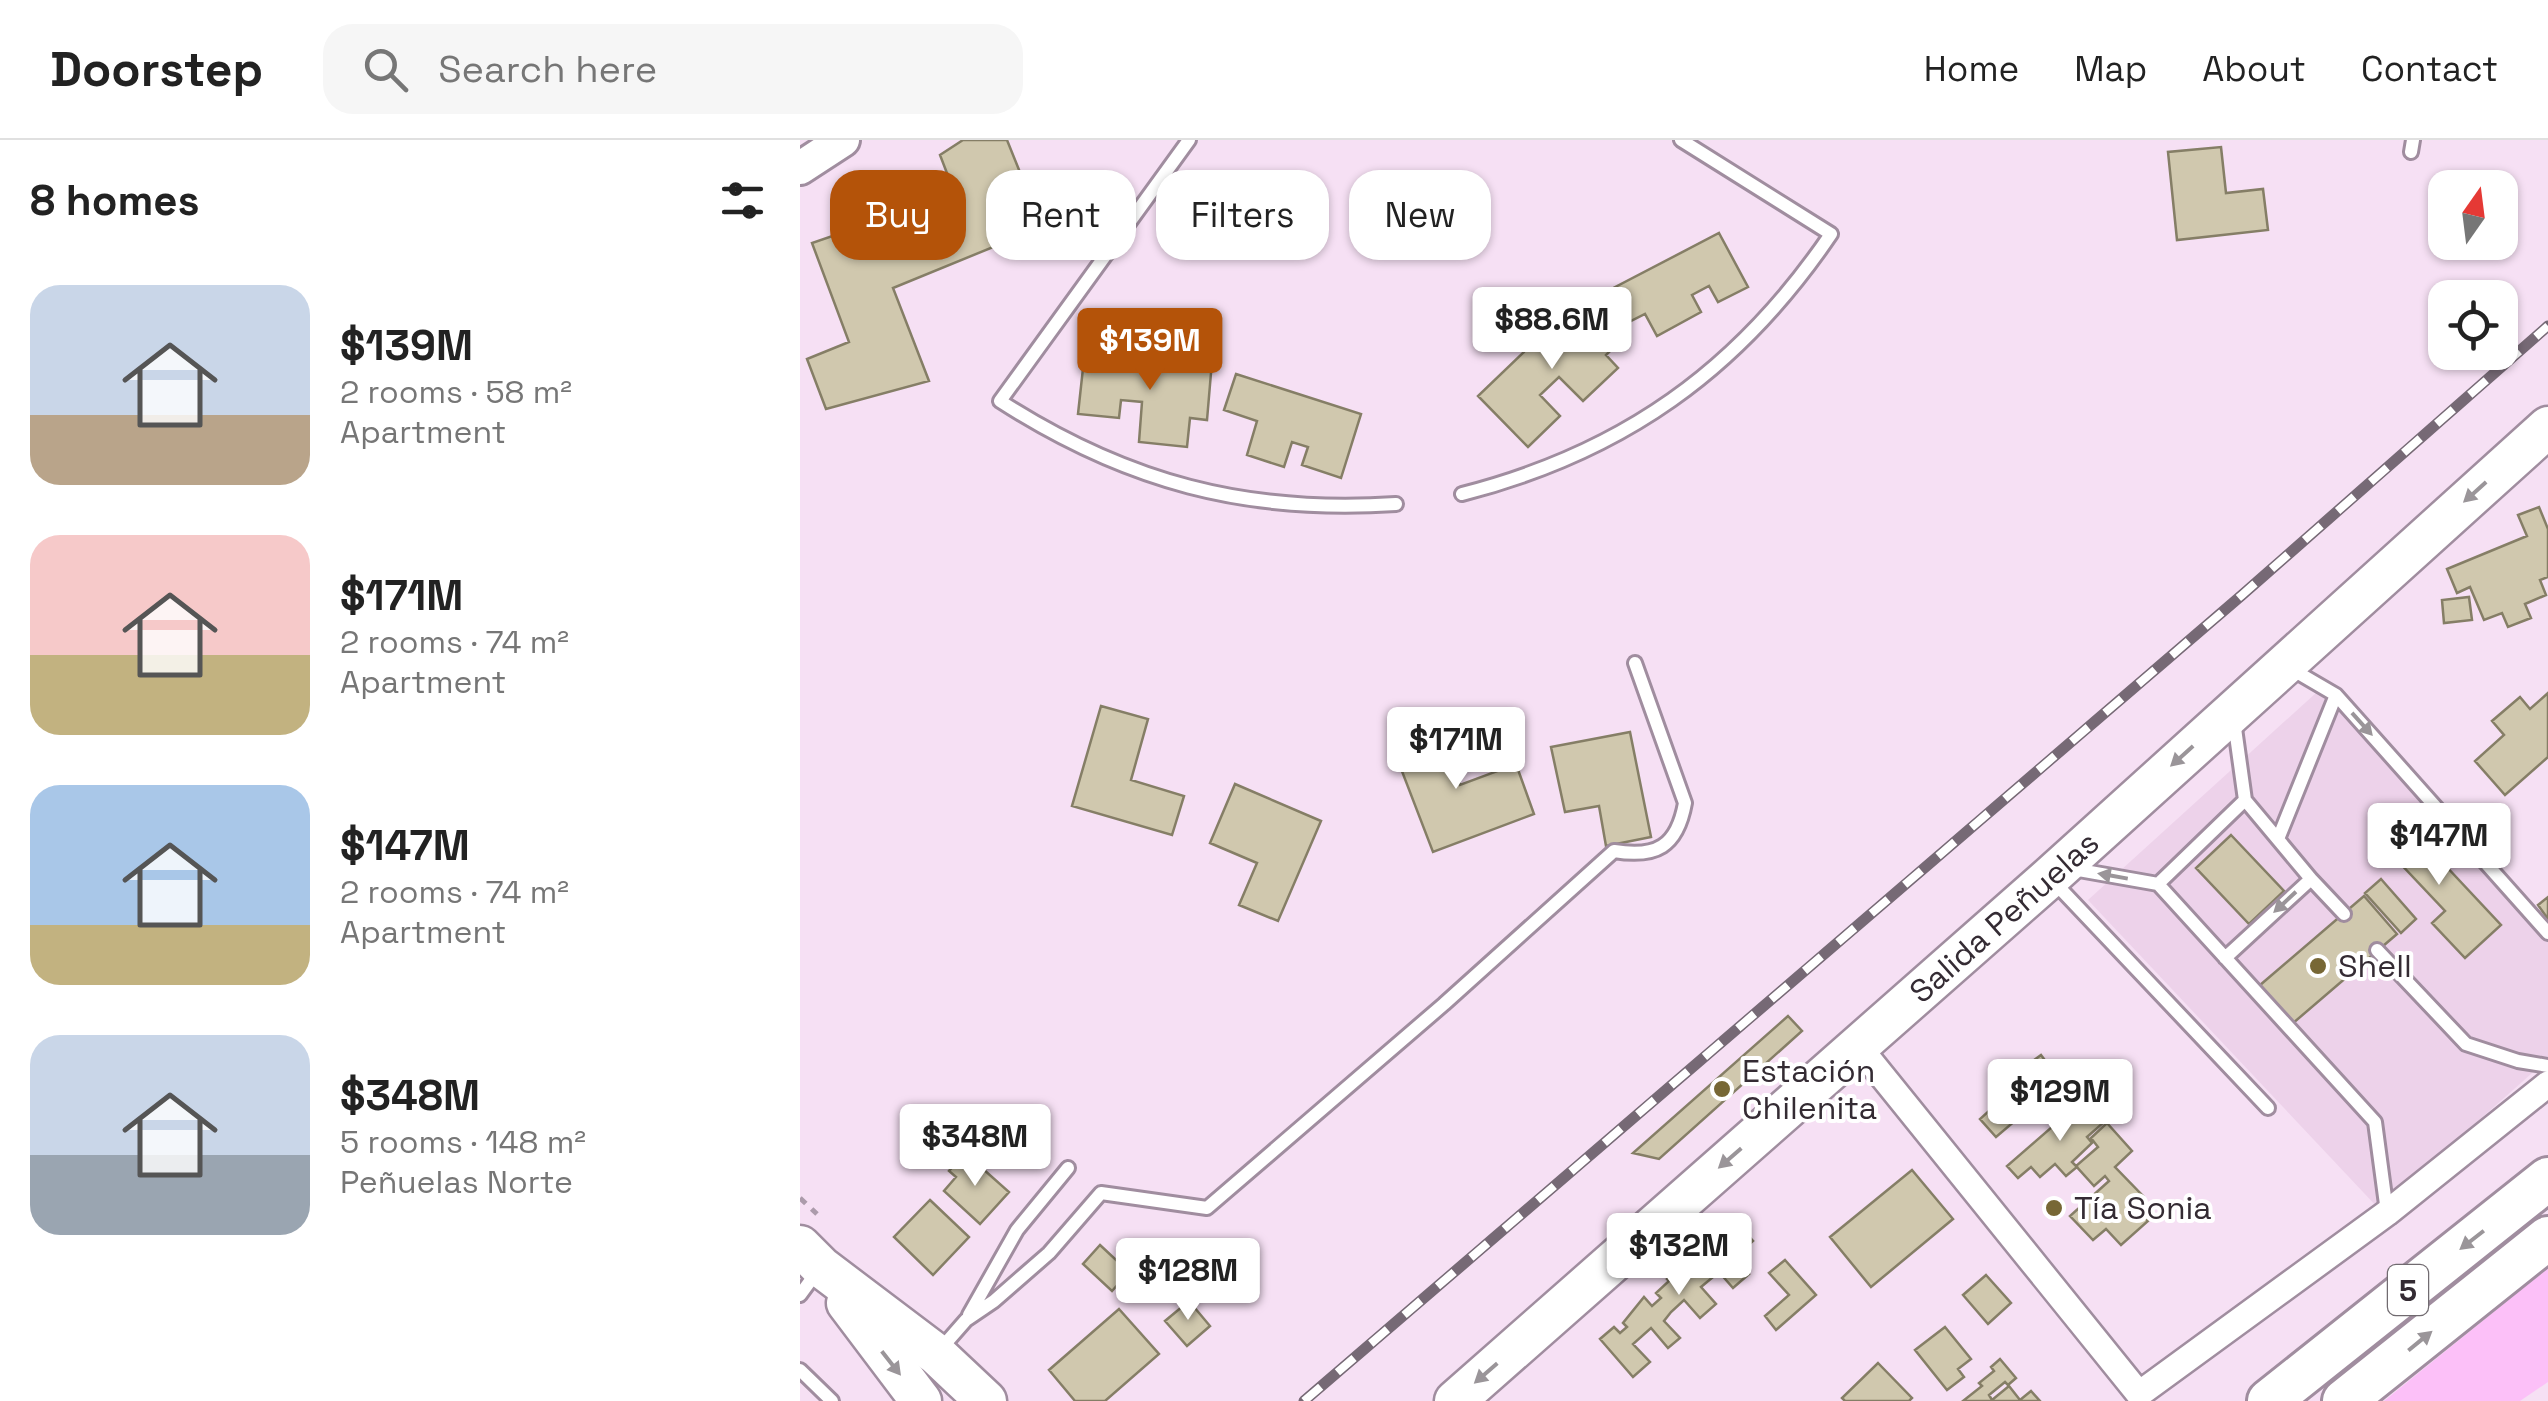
<!DOCTYPE html>
<meta charset="utf-8">
<style>
body{margin:0;font-family:"Space Grotesk",sans-serif;background:#f6f6f6;color:#222;height:100vh;display:flex;flex-direction:column;font-size:38px;white-space:nowrap}
*{box-sizing:border-box;margin:0}
p{font-size:32px;color:#767676}
.icon{flex:none;width:55px;height:55px;fill:none;stroke:currentColor;stroke-width:2;stroke-linecap:round;stroke-linejoin:round}
.map{position:relative;flex:1;overflow:hidden}
.details{display:flex;flex-direction:column;background:#fff;width:800px}
.details>*{flex:none}
.top-card{position:absolute;left:30px;top:30px;width:950px;height:90px;display:flex;gap:20px}
.needle{width:65px;rotate:14deg}
.controls{position:absolute;left:1628px;top:30px;display:grid;gap:20px}
.controls a{display:grid;place-items:center;width:90px;height:90px;border-radius:20px;background:#fff;box-shadow:0 2px 8px #0004;font-size:50px}
.price{position:absolute;translate:-50% -85px;padding:0 22px;border-radius:10px;background:#fff;color:#222;font-size:32px;line-height:65px;filter:drop-shadow(0 2px 5px #0008)}
.price::after{content:'';position:absolute;left:50%;top:60px;width:30px;height:22px;margin-left:-15px;background:inherit;clip-path:polygon(0 0,100% 0,50% 100%)}
.price.selected{background:#b45309;color:#fff}
ul{padding:0;list-style:none}
li{display:flex;align-items:center;gap:30px;height:250px;padding:0 30px}
li span{display:grid;place-items:center;flex:none;width:280px;height:200px;border-radius:30px;color:#555}
li>.icon{margin-inline-start:auto}
span .icon{width:120px;height:120px;fill:#fffc;stroke-width:1}
li b{font-size:42px}
h2{display:flex;justify-content:space-between;align-items:center;height:120px;padding:0 30px;font-size:42px}
.tag{padding:0 35px;border-radius:30px;background:#fff;box-shadow:0 2px 8px #0004;font-size:35px;line-height:90px}
.tag.selected{background:#b45309;color:#fff}
header{display:flex;align-items:center;gap:60px;box-sizing:border-box;height:140px;padding:0 50px;background:#fff;border-bottom:2px solid #e0e0e0}
header strong{font-size:48px}
nav{display:flex;gap:55px;margin-inline-start:auto;font-size:35px}
.search{width:700px;height:90px;background:#f6f6f6;display:flex;align-items:center;gap:25px;box-sizing:border-box;padding:0 35px;border-radius:30px;color:#767676;font-size:38px}
main{display:flex;flex:1;min-height:0}
.map>svg:first-child{display:block}
</style>
<header>
<strong>Doorstep</strong>
<div class="search"><svg class="icon" aria-label="search" viewBox="0 0 24 24"><circle cx="10" cy="10" r="6"/><path d="M15 15l6 6"/></svg>Search here</div>
<nav><a>Home</a><a>Map</a><a>About</a><a>Contact</a></nav>
</header>
<main>
<section class="details">
<h2>8 homes<svg class="icon" aria-label="filters" viewBox="0 0 24 24"><path d="M4 7h16M4 17h16"/><circle cx="9" cy="7" r="2"/><circle cx="15" cy="17" r="2"/></svg></h2>
<ul>
<li><span style="background:linear-gradient(#c9d6e8 65%,#b9a48a 0)"><svg class="icon" aria-label="home" viewBox="0 0 24 24"><path d="M3 11l9-7 9 7M6 9v11h12V9"/></svg></span><div><b>$139M</b><p>2 rooms · 58 m²</p><p>Apartment</p></div></li>
<li><span style="background:linear-gradient(#f6c9c9 60%,#c2b280 0)"><svg class="icon" aria-label="home" viewBox="0 0 24 24"><path d="M3 11l9-7 9 7M6 9v11h12V9"/></svg></span><div><b>$171M</b><p>2 rooms · 74 m²</p><p>Apartment</p></div></li>
<li><span style="background:linear-gradient(#a9c7e8 70%,#c2b280 0)"><svg class="icon" aria-label="home" viewBox="0 0 24 24"><path d="M3 11l9-7 9 7M6 9v11h12V9"/></svg></span><div><b>$147M</b><p>2 rooms · 74 m²</p><p>Apartment</p></div></li>
<li><span style="background:linear-gradient(#c9d6e8 60%,#9aa5b1 0)"><svg class="icon" aria-label="home" viewBox="0 0 24 24"><path d="M3 11l9-7 9 7M6 9v11h12V9"/></svg></span><div><b>$348M</b><p>5 rooms · 148 m²</p><p>Peñuelas Norte</p></div></li>
</ul>
</section>
<div class="map">
<svg width="1748" height="1261" viewBox="0 0 1748 1261">
<rect width="100%" height="100%" fill="#f6e0f4"/>
<!-- built -->
<path fill="#edd2ea" d="M1528 542 1748 785V919L1579 1069 1288 760Z"/>
<!-- green -->
<path fill="#fcc0f8" d="M1748 1128V1242L1720 1261H1584Z"/>
<!-- building -->
<path fill="#d0c8ae" stroke="#857e66" stroke-width="2.5" d="M163 0H207L242 87 93 148 129 241 26 269 7 219 49 202 12 103 155 54 140 15Z
M1421 7 1426 53 1463 49 1468 90 1377 100 1368 12Z
M919 93 948 147 918 162 909 146 892 155 901 172 857 196 845 174 815 189 798 156Z
M779 159 820 201 806 215 818 228 783 261 759 237 740 255 760 276 728 307 678 256Z
M325 212 412 221 407 280 390 278 387 307 339 302 342 262 321 260 319 278 278 274 284 219 324 223Z
M436 234 561 274 541 338 502 325 508 307 492 302 484 327 447 315 457 281 424 270Z
M1739 367 1748 389V437L1740 440 1746 455 1725 464 1731 478 1708 487 1702 473 1684 480 1670 447 1657 453 1647 429 1727 396 1718 375Z
M1669 457 1672 480 1644 483 1642 460Z
M1748 553V617L1705 655 1675 621 1704 595 1692 581 1720 557 1730 569Z
M301 566 348 579 331 640 384 656 372 695 272 666Z
M636 583 660 645 716 624 734 674 633 712 590 600Z
M830 592 851 697 806 706 799 666 765 672 751 607Z
M435 644 521 681 478 781 439 765 457 723 410 703Z
M1599 676 1701 785 1665 818 1632 783 1645 771 1594 717 1588 722 1570 703Z
M1431 695 1484 751 1449 784 1396 728Z
M1581 739 1616 779 1601 793 1565 753Z
M1564 756 1597 794 1492 884 1459 846Z
M1748 757V779L1738 765Z
M988 876 1002 891 859 1019 833 1013Z
M1241 915 1256 935 1247 942 1245 939 1227 952 1214 935Z
M1212 950 1229 969 1196 997 1180 979Z
M1283 960 1303 983 1287 997 1292 1003 1272 1022 1277 1027 1266 1036 1255 1024 1240 1037 1231 1027 1218 1038 1207 1026Z
M1307 983 1332 1011 1315 1027 1343 1056 1333 1065 1348 1081 1321 1105 1306 1089 1293 1100 1270 1076 1309 1041 1305 1036 1294 1046 1276 1026 1298 1007 1291 998Z
M165 1013 209 1052 180 1084 144 1051 156 1037 149 1031Z
M1112 1030 1153 1079 1071 1147 1030 1097Z
M130 1060 169 1097 133 1135 94 1097Z
M936 1082 953 1101 935 1117 949 1134 933 1148 919 1132 901 1147 916 1164 900 1178 884 1160 871 1172 864 1181 880 1198 868 1208 851 1188 833 1204 850 1222 833 1237 800 1199 814 1187 820 1193 827 1187 823 1183 844 1157 852 1166 861 1158 856 1153 869 1141 867 1139 882 1126 889 1133 894 1129 890 1124 901 1114 899 1112 913 1100 919 1107 925 1102 920 1096Z
M300 1105 329 1132 312 1151 283 1124Z
M985 1120 1016 1155 976 1190 965 1176 989 1155 969 1133Z
M1186 1135 1211 1163 1188 1184 1163 1155Z
M389 1161 410 1186 387 1206 365 1181Z
M319 1169 359 1214 305 1261H275L249 1230Z
M1145 1187 1171 1219 1158 1229 1164 1237 1147 1250 1115 1210Z
M1200 1219 1216 1238 1208 1245 1205 1242 1189 1255 1192 1260 1209 1246 1220 1260 1231 1251 1240 1261H1163L1182 1246 1179 1243 1194 1231 1191 1227Z
M1078 1223 1112 1258 1109 1261H1045L1042 1258Z"/>
<g fill="none" stroke-linecap="round" stroke-linejoin="round">
<defs>
<path id="service" d="M389 0 200 261C326 342 446 374 596 364
M1611 12 1613 0
M662 354C822 313 938 231 1031 94L881 0
M1488 527 1536 555 1748 793
M1434 581 1445 660 1511 739
M1478 699 1536 555
M1273 729 1358 744 1445 660
M1253 741 1468 968
M1358 744 1575 982 1587 1072
M1577 810 1666 904 1718 921 1748 926
M1425 818 1511 739 1544 774
M0 1155 19 1129
M169 1175 217 1090 268 1028
M138 1212 166 1180 194 1161 249 1113 301 1053 407 1068 644 864 814 711C856 718 877 707 885 663L835 523
M0 1230 32 1261"/>
<path id="minor" d="M1058 906 1339 1254 1587 1073 1748 944"/>
<path id="tertiary" d="M0 28 43 0"/>
<g id="primary">
<path d="M0 1106 21 1127 136 1214 186 1261"/>
<path d="M47 1163 121 1261"/>
<path id="s1" d="M655 1261 1250 737 1748 287"/>
</g>
<path id="trunk" d="M1469 1261 1748 1039
M1544 1261 1748 1098"/>
</defs>
<!-- service casing -->
<use href="#service" stroke="#a08d9f" stroke-width="18"/>
<!-- minor casing -->
<use href="#minor" stroke="#a08d9f" stroke-width="30"/>
<!-- tertiary casing -->
<use href="#tertiary" stroke="#a08d9f" stroke-width="38"/>
<!-- primary casing -->
<use href="#primary" stroke="#a08d9f" stroke-width="45"/>
<!-- trunk casing -->
<use href="#trunk" stroke="#a08d9f" stroke-width="48"/>
<!-- path -->
<path stroke="#ac9bab" stroke-width="5" stroke-dasharray="8 8" stroke-linecap="butt" d="M0 1058 17 1074"/>
<!-- service -->
<use href="#service" stroke="#fff" stroke-width="12"/>
<!-- minor -->
<use href="#minor" stroke="#fff" stroke-width="25"/>
<!-- tertiary -->
<use href="#tertiary" stroke="#fff" stroke-width="32"/>
<!-- primary -->
<use href="#primary" stroke="#fff" stroke-width="40"/>
<!-- trunk -->
<use href="#trunk" stroke="#fff" stroke-width="42"/>
<defs>
<path id="rail" d="M504 1261 1442 455 1748 186"/>
</defs>
<!-- rail casing -->
<use href="#rail" stroke="#766975" stroke-width="11"/>
<!-- rail -->
<use href="#rail" stroke="#fff" stroke-width="8" stroke-dasharray="22" stroke-linecap="butt"/>
</g>
<!-- one-way arrows -->
<defs><path id="oneway-solid" d="M-6-.8H1V-3.2L6.5 0L1 3.2V.8H-6Z" transform="scale(2.5)"/></defs>
<g fill="#9a9599">
<use href="#oneway-solid" transform="translate(1675 352) rotate(138)"/>
<use href="#oneway-solid" transform="translate(1562 584) rotate(48)"/>
<use href="#oneway-solid" transform="translate(1382 616) rotate(138)"/>
<use href="#oneway-solid" transform="translate(1313 736) rotate(-170)"/>
<use href="#oneway-solid" transform="translate(1485 762) rotate(137)"/>
<use href="#oneway-solid" transform="translate(930 1018) rotate(139)"/>
<use href="#oneway-solid" transform="translate(1672 1100) rotate(142)"/>
<use href="#oneway-solid" transform="translate(1620 1201) rotate(-39)"/>
<use href="#oneway-solid" transform="translate(91 1223) rotate(52)"/>
<use href="#oneway-solid" transform="translate(686 1233) rotate(139)"/>
</g>
<!-- markers -->
<g fill="#776735" stroke="#fff" stroke-width="4">
<circle cx="1518" cy="826" r="10"/>
<circle cx="922" cy="949" r="10"/>
<circle cx="1254" cy="1068" r="10"/>
</g>
<g text-anchor="middle" dominant-baseline="central" stroke-width="8" stroke-linejoin="round" paint-order="stroke">
<!-- shield labels -->
<rect fill="#fff" stroke="#716b70" stroke-width="2.5" x="1588" y="1125" width="40" height="50" rx="8"/>
<g font-size="30" font-weight="bold" fill="#342b33">
<text x="1608" y="1150">5</text>
</g>
<!-- street labels -->
<g font-size="32" fill="#342b33" stroke="#fff">
<text stroke="none"><textPath href="#s1" startOffset="732">Salida Peñuelas</textPath></text>
</g>
<!-- poi labels -->
<g font-size="32" fill="#342b33" stroke="#fff" text-anchor="start">
<text x="1538" y="826">Shell</text>
<text x="942" y="931">Estación<tspan x="942" dy="37">Chilenita</tspan></text>
<text x="1274" y="1068">Tía Sonia</text>
</g>
</g>
</svg>
<div class="controls">
<a><svg class="needle" viewBox="-14 -14 28 28"><path d="M0-13l5 13h-10z" fill="#e53935"/><path d="M0 13l5-13h-10z" fill="#767676"/></svg></a>
<a><svg class="icon" aria-label="locate" viewBox="0 0 24 24"><circle cx="12" cy="12" r="6"/><path d="M12 2v4M12 18v4M2 12h4M18 12h4"/></svg></a>
</div>
<b class="price" style="left:752px;top:232px">$88.6M</b>
<b class="price selected" style="left:350px;top:253px">$139M</b>
<b class="price" style="left:656px;top:652px">$171M</b>
<b class="price" style="left:1639px;top:748px">$147M</b>
<b class="price" style="left:1260px;top:1004px">$129M</b>
<b class="price" style="left:175px;top:1049px">$348M</b>
<b class="price" style="left:879px;top:1158px">$132M</b>
<b class="price" style="left:388px;top:1183px">$128M</b>
<div class="top-card">
<a class="tag selected">Buy</a>
<a class="tag">Rent</a>
<a class="tag">Filters</a>
<a class="tag">New</a>
</div>
</div>
</main>
